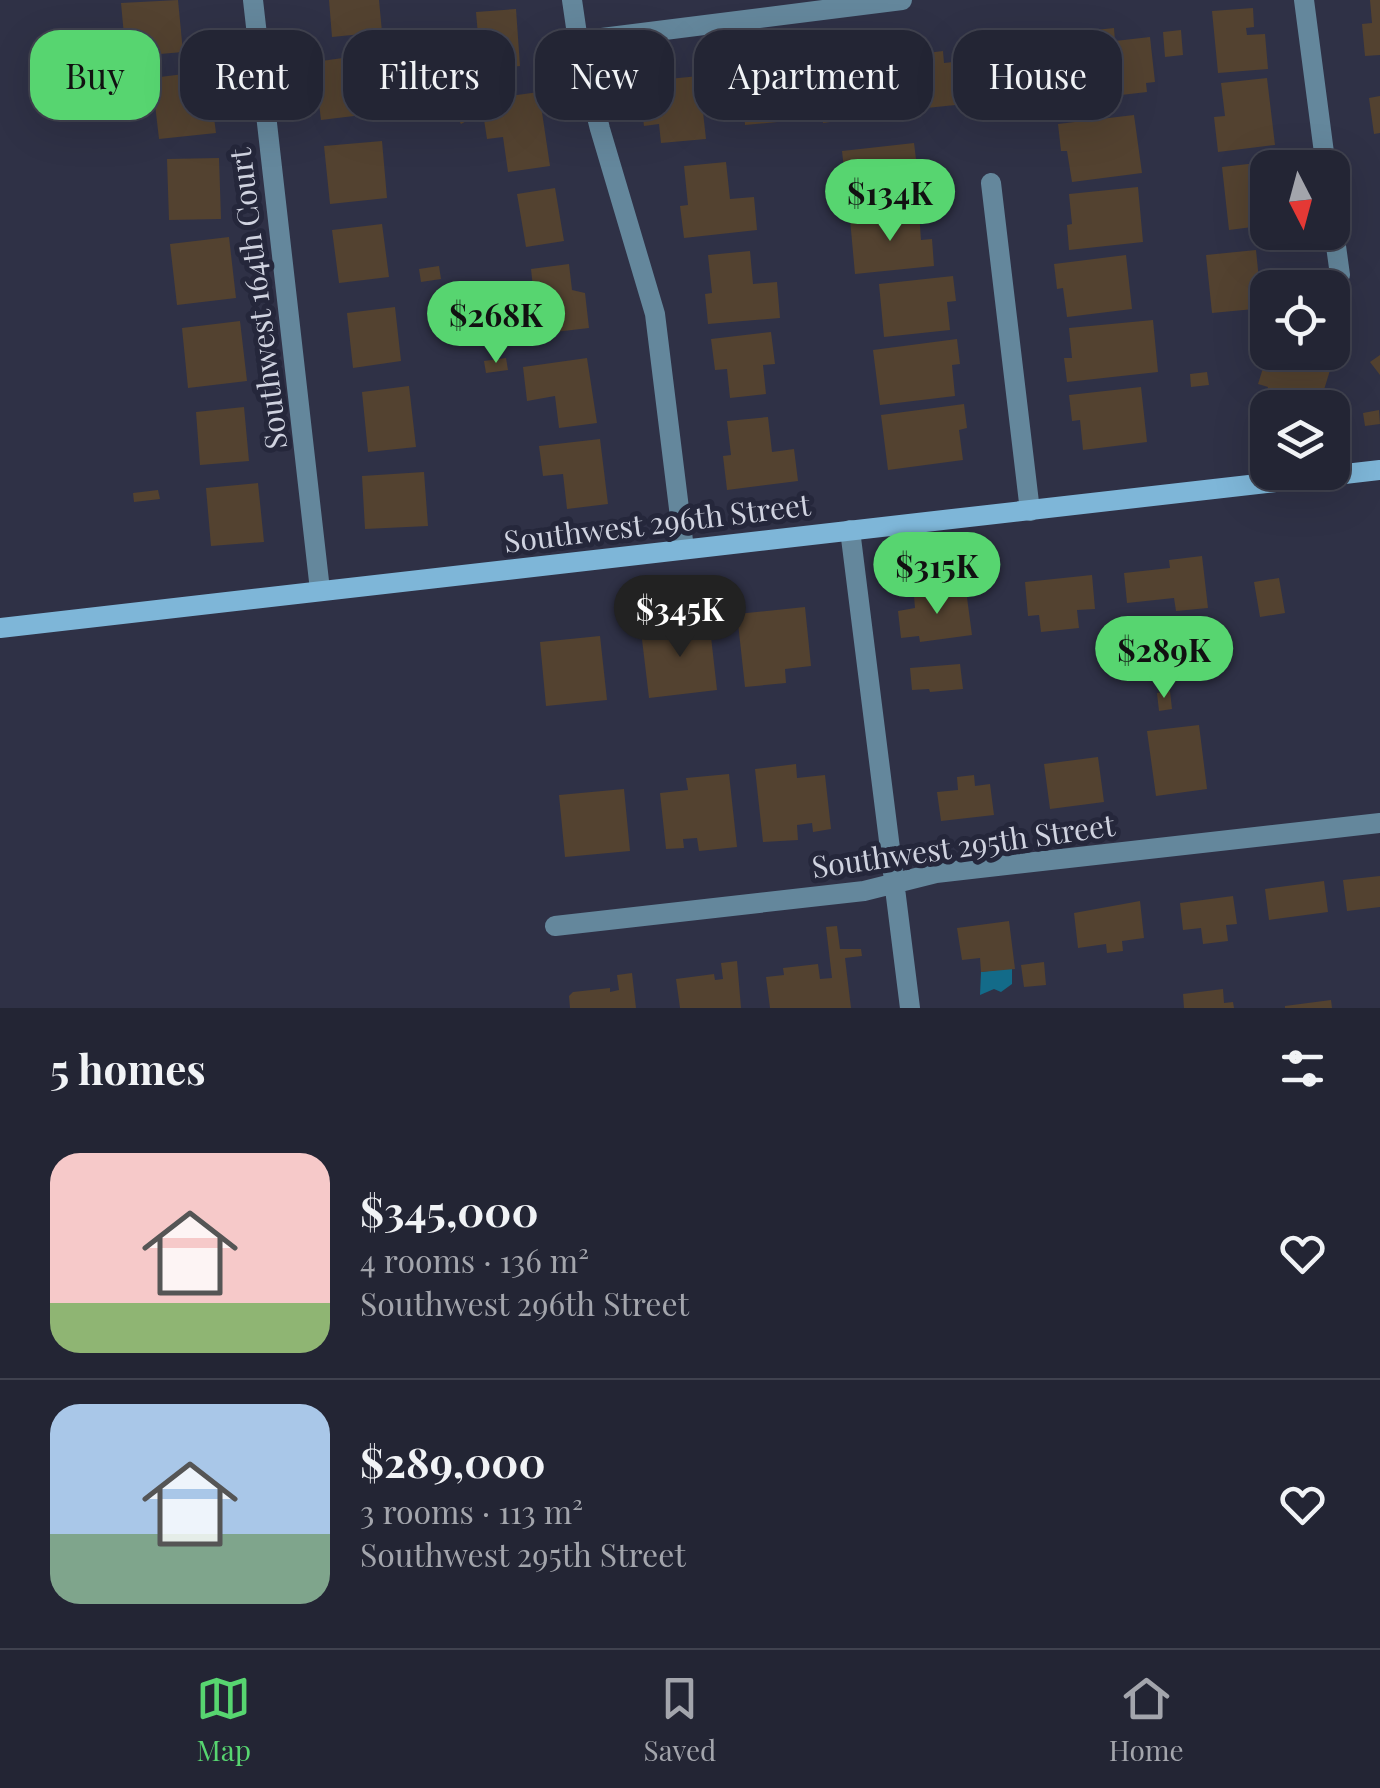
<!DOCTYPE html>
<meta charset="utf-8">
<style>
body{margin:0;font-family:"Playfair Display",serif;background:#2b2d3c;color:#f1f3f6;height:100vh;display:flex;flex-direction:column;font-size:38px;white-space:nowrap}
*{box-sizing:border-box;margin:0}
p{font-size:32px;color:#a3a5ac}
.icon{flex:none;width:55px;height:55px;fill:none;stroke:currentColor;stroke-width:2;stroke-linecap:round;stroke-linejoin:round}
.map{position:relative;height:1008px;overflow:hidden}
.details{display:flex;flex-direction:column;background:#232534;flex:1}
.details>*{flex:none}
.top-card{position:absolute;left:30px;top:30px;width:1320px;height:90px;display:flex;gap:20px}
.needle{width:65px;rotate:174deg}
.buttons{position:absolute;left:1250px;top:150px;display:grid;gap:20px}
.buttons a{display:grid;place-items:center;width:100px;height:100px;border-radius:20px;background:#232534;box-shadow:0 10px 40px #0002,0 0 0 2px #40424f;font-size:50px}
.price{position:absolute;translate:-50% -85px;padding:0 22px;border-radius:35px;background:#57d570;color:#111;font-size:32px;line-height:65px;filter:drop-shadow(0 2px 5px #0008)}
.price::after{content:'';position:absolute;left:50%;top:60px;width:30px;height:22px;margin-left:-15px;background:inherit;clip-path:polygon(0 0,100% 0,50% 100%)}
.price.current{background:#222;color:#fff}
ul{padding:0;list-style:none}
li{display:flex;align-items:center;gap:30px;height:250px;padding:0 50px}
li+li{border-top:2px solid #40424f}
li span{display:grid;place-items:center;flex:none;width:280px;height:200px;border-radius:30px;color:#555}
li>.icon{margin-inline-start:auto}
span .icon{width:120px;height:120px;fill:#fffc;stroke-width:1}
li b{font-size:42px}
h2{display:flex;justify-content:space-between;align-items:center;height:120px;padding:0 50px;font-size:42px}
.tag{padding:0 35px;border-radius:30px;background:#232534;box-shadow:0 10px 40px #0002,0 0 0 2px #40424f;font-size:35px;line-height:90px}
.tag.current{background:#57d570;color:#111}
.dock{display:flex;justify-content:space-around;align-items:center;height:140px;border-top:2px solid #40424f;background:#232534;font-size:28px;color:#a3a5ac}
.dock a{display:grid;justify-items:center;gap:5px}
.dock .current{color:#57d570}
.map>svg:first-child{display:block}
</style>
<div class="map">
<svg width="1380" height="1008" viewBox="0 0 1380 1008">
<rect width="100%" height="100%" fill="#2f3146"/>
<!-- water -->
<path fill="#136b89" d="M1012 968V984L1001 992 994 989 980 995 981 972Z"/>
<!-- building -->
<path fill="#534230" d="M178 0 183 52 126 57 121 3Z
M329 0H379L382 32 332 37Z
M1370 0H1380V55L1365 56 1362 24 1372 23Z
M1253 8 1254 27 1246 28 1247 35 1265 34 1268 69 1218 73 1212 11Z
M516 9 520 66 481 70 476 12Z
M1114 28 1115 41 1150 37 1155 82 1146 83 1147 92 1121 95 1120 85 1092 88 1086 31Z
M1181 30 1183 55 1165 57 1163 32Z
M1047 41 1052 86 1033 87 1034 98 1008 101 1006 89 994 90 990 49 1008 48 1009 56 1019 55 1018 43Z
M943 51 944 63 979 59 984 102 917 109 911 55Z
M372 54 379 113 321 120 314 62Z
M859 59 861 73 890 69 894 103 868 106 869 117 823 123 821 105 834 104 829 62Z
M804 67 809 119 745 125 742 84 770 81 769 71Z
M208 71 216 133 159 139 152 78Z
M699 76 706 139 661 143 659 124 644 126 640 95 670 91 668 79Z
M1267 78 1275 145 1218 152 1214 117 1225 116 1221 83Z
M539 92 550 166 508 172 503 137 487 139 481 100Z
M1380 96V133L1374 134 1369 98Z
M472 101 480 114 461 124 453 111Z
M1134 115 1142 173 1072 182 1067 151H1061L1058 124Z
M382 141 387 198 330 204 324 146Z
M914 143 917 167 911 168 914 197 848 204 842 151Z
M219 158 221 219 169 220 167 159Z
M1274 161V168H1268V225L1229 230 1222 167Z
M726 162 730 199 754 197 757 230 684 238 680 206 688 205 684 166Z
M1138 187 1143 242 1069 250 1067 225 1072 224 1069 194Z
M555 188 564 241 526 247 517 194Z
M919 212 921 240 932 239 934 266 855 274 850 219Z
M382 224 389 277 339 283 332 230Z
M229 237 236 298 177 305 170 244Z
M1256 250 1259 280 1251 281 1254 309 1212 313 1206 255Z
M750 251 753 284 777 282 780 318 708 324 705 294 712 293 708 255Z
M1126 255 1132 309 1067 317 1063 288 1057 289 1054 264Z
M569 264 572 290 585 293 589 328 538 334 531 269Z
M439 266 441 279 421 282 419 269Z
M953 276 956 301 947 302 950 330 884 337 879 284Z
M395 307 401 361 353 368 347 313Z
M1153 320 1158 372 1067 382 1064 358H1072L1069 328Z
M240 321 247 381 188 388 182 328Z
M771 332 775 364 763 365 766 394 730 398 727 369 715 370 711 339Z
M957 339 960 364 952 365 955 396 880 405 873 350Z
M1268 352H1299L1298 357 1331 367 1319 406 1298 400 1296 408H1290L1264 400 1268 387 1258 384Z
M1380 355V375L1370 362Z
M506 358 508 370 486 373 484 361Z
M587 358 597 423 559 428 555 396 527 401 523 367Z
M1207 372 1209 385 1191 387 1190 374Z
M409 386 416 447 368 452 362 392Z
M1141 387 1147 442 1083 450 1080 420 1072 421 1069 395Z
M964 404 967 428 959 430 963 460 888 470 881 415Z
M244 407 249 461 200 465 196 412Z
M1379 410 1380 424 1365 426 1363 413Z
M768 417 772 452 794 449 798 481 727 490 723 456 731 455 727 421Z
M600 439 608 504 567 509 563 474 543 476 539 446Z
M424 472 428 526 365 529 362 476Z
M258 483 264 542 211 546 206 488Z
M158 490 160 499 134 502 133 493Z
M1202 556 1208 608 1176 611 1174 598 1127 603 1124 573 1170 568 1169 560Z
M1092 575 1095 609 1077 610 1079 628 1041 632 1039 615 1028 616 1025 582Z
M1279 578 1285 613 1260 617 1254 582Z
M966 590 972 635 920 642 919 636 901 638 898 611 915 608 914 596Z
M805 607 811 666 785 669 786 683 745 687 737 614Z
M709 619 717 690 649 698 641 631 657 629 658 638 675 636 674 621Z
M600 636 607 700 546 706 540 642Z
M1189 653 1190 669 1161 673 1159 656Z
M960 664 963 689 930 692 929 689 912 690 910 668Z
M1170 691 1172 709 1159 711 1157 693Z
M1199 725 1207 789 1156 796 1147 731Z
M1098 757 1104 802 1050 809 1044 764Z
M796 764 797 778 825 775 831 829 813 832 812 823 797 825 798 840 763 842 755 769Z
M729 774 737 847 699 851 697 838 683 839 684 848 666 849 660 793 688 790 686 778Z
M974 775 975 786 990 784 994 815 941 821 937 792 958 790 957 777Z
M624 789 630 851 565 857 559 795Z
M1380 876V907L1347 911 1343 880Z
M1324 881 1328 912 1269 920 1265 889Z
M1233 896 1237 924 1226 925 1228 941 1203 944 1201 928 1183 930 1180 903Z
M1140 901 1144 938 1122 941 1123 951 1107 953 1106 944 1078 948 1074 913Z
M1009 921 1015 969 981 972 980 958 962 960 957 928Z
M837 926 840 949H861L862 956 845 958 851 1008H770L766 977 784 975 783 968 818 964 820 979 832 978 826 927Z
M737 961 741 1008H680L676 979 714 974 715 980 723 979 721 963Z
M1044 962 1046 985 1024 987 1021 965Z
M632 973 636 1008H570L569 996 573 992 610 988V992L619 990 617 975Z
M1223 989 1224 1003 1233 1002 1234 1008H1184L1183 994Z
M1331 1000 1332 1008H1285V1006Z"/>
<g fill="none" stroke-linecap="round" stroke-linejoin="round">
<!-- street -->
<path stroke="#64879c" stroke-width="20" d="M253 0 320 590
M572 0 578 41 600 129 655 314 684 549
M1304 0 1326 168
M578 41 902 0
M991 183 1030 511
M1332 217 1340 275
M850 530 910 1008
M555 926 864 891 936 873 1380 823"/>
<!-- secondary -->
<path stroke="#7eb6d8" stroke-width="20" d="M0 628 1380 470"/>
</g>
<g text-anchor="middle" dominant-baseline="central" stroke-width="10" stroke-linejoin="round" paint-order="stroke">
<!-- street labels -->
<g font-size="30" fill="#d0d3e0" stroke="#25273b">
<text transform="translate(257 299) rotate(-97)">Southwest 164th Court</text>
<text transform="translate(657 522) rotate(-7)">Southwest 296th Street</text>
<text transform="translate(963 845) rotate(-8)">Southwest 295th Street</text>
</g>
</g>
</svg>
<div class="buttons">
<a><svg class="needle" viewBox="-14 -14 28 28"><path d="M0-13l5 13h-10z" fill="#e53935"/><path d="M0 13l5-13h-10z" fill="#a3a5ac"/></svg></a>
<a><svg class="icon" aria-label="locate" viewBox="0 0 24 24"><circle cx="12" cy="12" r="6"/><path d="M12 2v4M12 18v4M2 12h4M18 12h4"/></svg></a>
<a><svg class="icon" aria-label="layers" viewBox="0 0 24 24"><path d="M12 4l9 5-9 5-9-5zM3 14l9 5 9-5"/></svg></a>
</div>
<b class="price" style="left:890px;top:244px">$134K</b>
<b class="price" style="left:496px;top:366px">$268K</b>
<b class="price" style="left:937px;top:617px">$315K</b>
<b class="price current" style="left:680px;top:660px">$345K</b>
<b class="price" style="left:1164px;top:701px">$289K</b>
<div class="top-card">
<a class="tag current">Buy</a>
<a class="tag">Rent</a>
<a class="tag">Filters</a>
<a class="tag">New</a>
<a class="tag">Apartment</a>
<a class="tag">House</a>
</div>
</div>
<section class="details">
<h2>5 homes<svg class="icon" aria-label="filters" viewBox="0 0 24 24"><path d="M4 7h16M4 17h16"/><circle cx="9" cy="7" r="2"/><circle cx="15" cy="17" r="2"/></svg></h2>
<ul>
<li><span style="background:linear-gradient(#f6c9c9 75%,#8fb573 0)"><svg class="icon" aria-label="home" viewBox="0 0 24 24"><path d="M3 11l9-7 9 7M6 9v11h12V9"/></svg></span><div><b>$345,000</b><p>4 rooms · 136 m²</p><p>Southwest 296th Street</p></div><svg class="icon" aria-label="heart" viewBox="0 0 24 24"><path d="M12 20l-8-8c-3-5 5-10 8-4 3-6 11-1 8 4z"/></svg></li>
<li><span style="background:linear-gradient(#a9c7e8 65%,#7fa58c 0)"><svg class="icon" aria-label="home" viewBox="0 0 24 24"><path d="M3 11l9-7 9 7M6 9v11h12V9"/></svg></span><div><b>$289,000</b><p>3 rooms · 113 m²</p><p>Southwest 295th Street</p></div><svg class="icon" aria-label="heart" viewBox="0 0 24 24"><path d="M12 20l-8-8c-3-5 5-10 8-4 3-6 11-1 8 4z"/></svg></li>
</ul>
</section>
<nav class="dock">
<a class="current"><svg class="icon" aria-label="map" viewBox="0 0 24 24"><path d="M3 6l6-2 6 2 6-2v14l-6 2-6-2-6 2zM9 4v14M15 6v14"/></svg>Map</a>
<a><svg class="icon" aria-label="saved" viewBox="0 0 24 24"><path d="M7 4h10v16l-5-4-5 4z"/></svg>Saved</a>
<a><svg class="icon" aria-label="home" viewBox="0 0 24 24"><path d="M3 11l9-7 9 7M6 9v11h12V9"/></svg>Home</a>
</nav>
